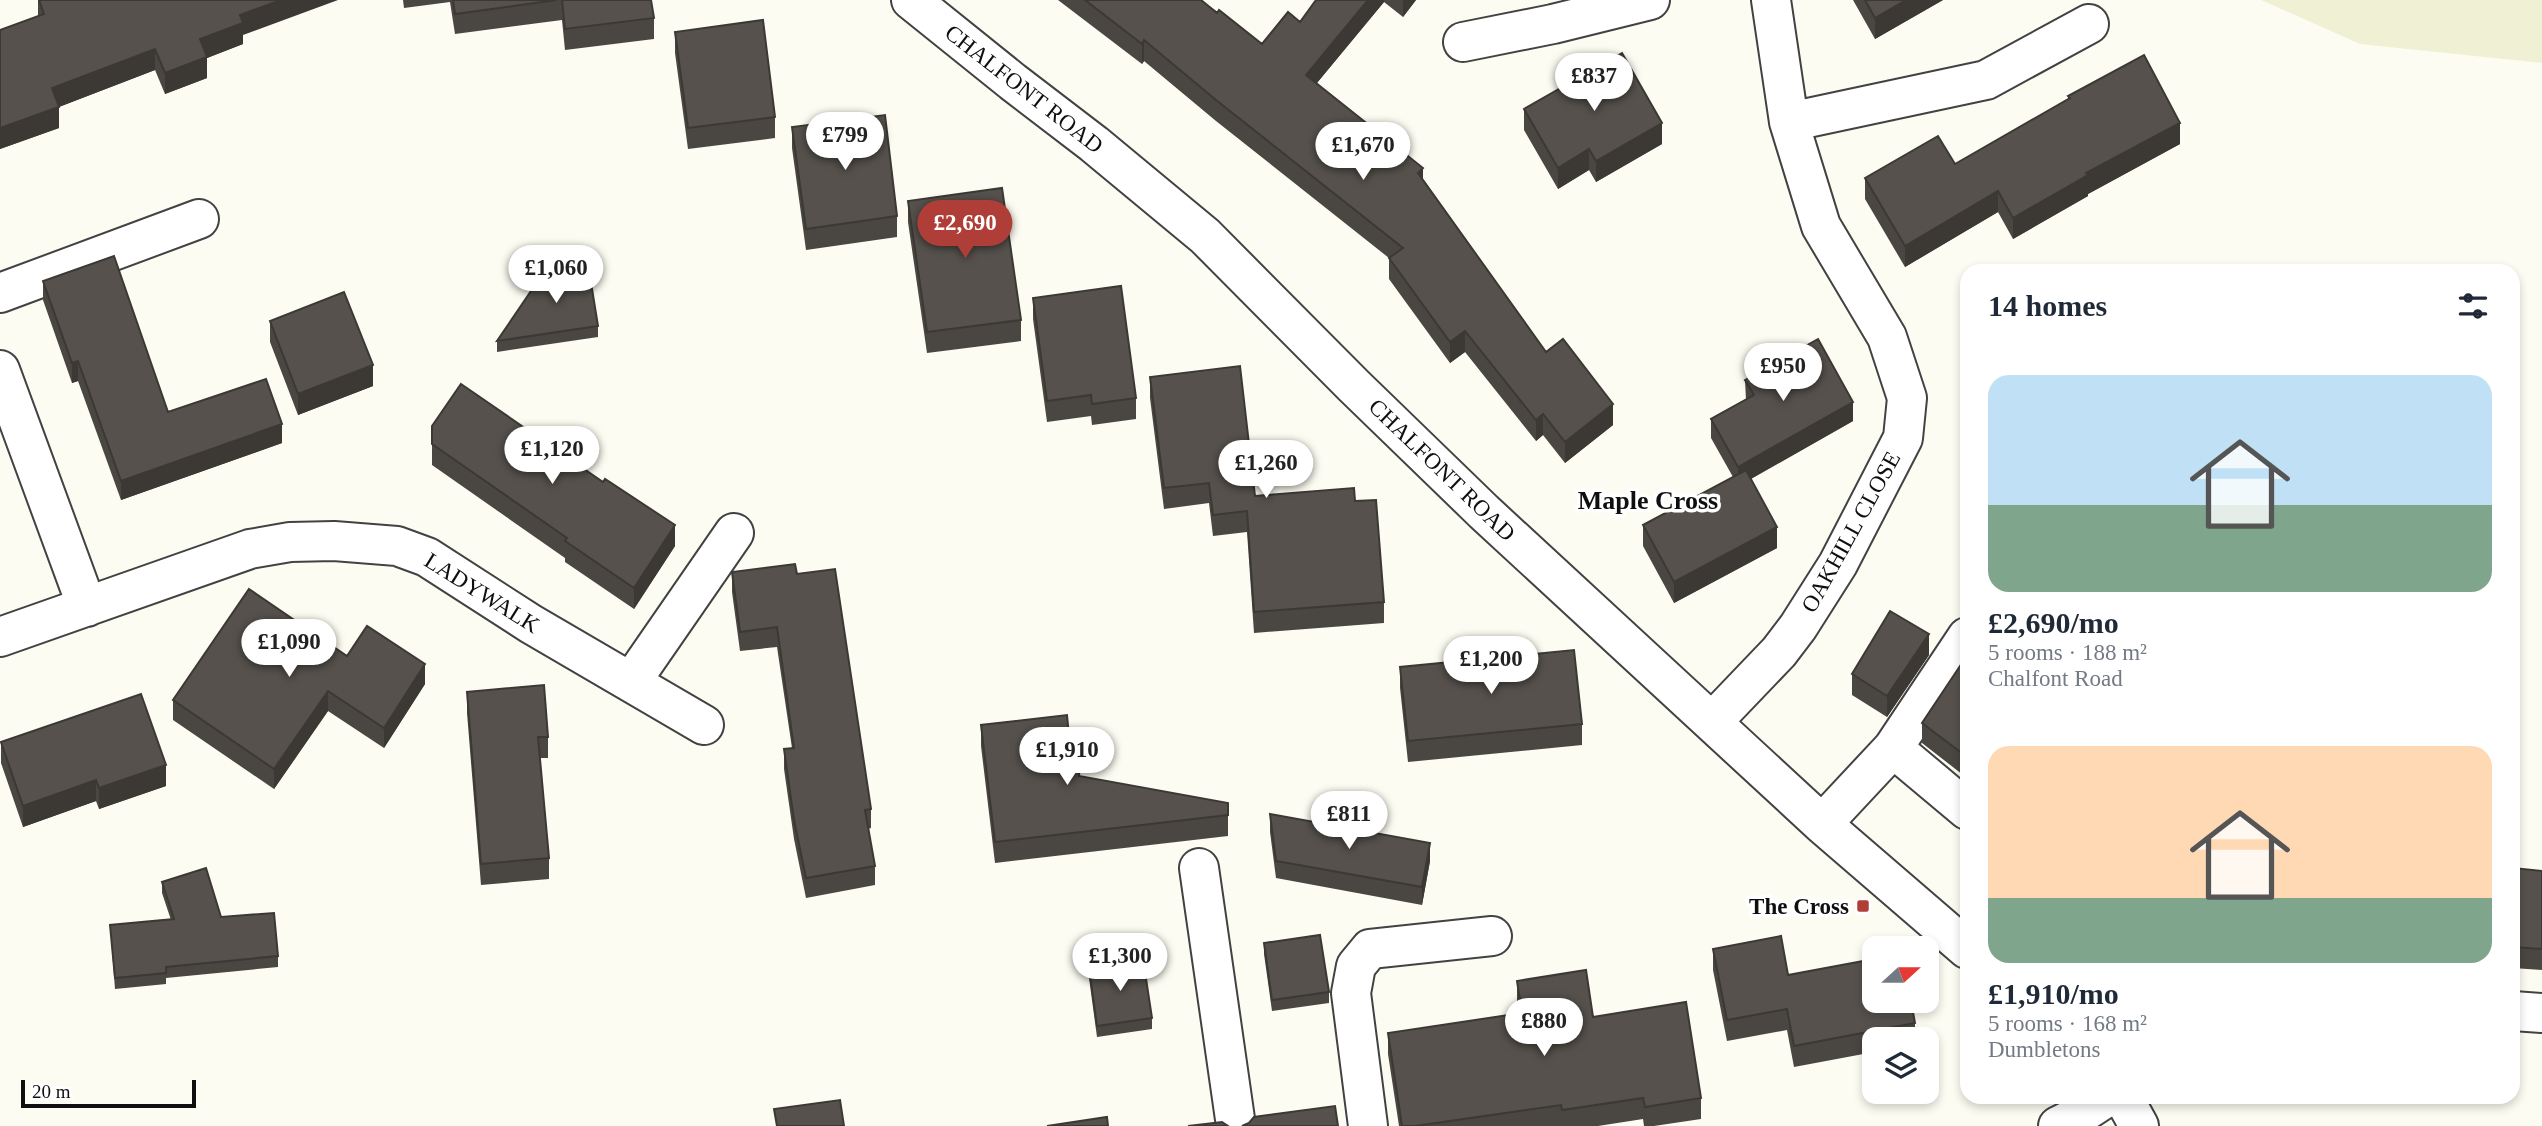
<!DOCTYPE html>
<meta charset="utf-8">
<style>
body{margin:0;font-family:"Times New Roman",serif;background:#f2f2f3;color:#1f2937;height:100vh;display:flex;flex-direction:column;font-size:26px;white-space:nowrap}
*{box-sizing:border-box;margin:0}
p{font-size:23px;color:#747a83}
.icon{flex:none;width:38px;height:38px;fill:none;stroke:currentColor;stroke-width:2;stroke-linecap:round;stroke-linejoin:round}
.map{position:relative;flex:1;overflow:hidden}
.details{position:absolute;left:1960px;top:264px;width:560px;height:840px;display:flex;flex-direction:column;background:#fff;border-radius:21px;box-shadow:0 4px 10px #0003}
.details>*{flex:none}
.needle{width:46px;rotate:69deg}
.tools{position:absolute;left:1862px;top:936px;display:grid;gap:14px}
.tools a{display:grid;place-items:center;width:77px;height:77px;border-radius:14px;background:#fff;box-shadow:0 4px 10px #0003;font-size:35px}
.scale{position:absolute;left:21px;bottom:18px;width:175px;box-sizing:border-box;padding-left:7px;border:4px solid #0f0f0f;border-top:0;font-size:19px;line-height:24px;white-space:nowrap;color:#0f0f0f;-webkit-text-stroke:5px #fff;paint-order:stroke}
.price{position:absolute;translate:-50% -60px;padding:0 16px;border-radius:24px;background:#fff;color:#222;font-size:23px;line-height:46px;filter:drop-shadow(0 2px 4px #0008)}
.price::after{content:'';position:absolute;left:50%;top:42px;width:21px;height:16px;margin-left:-10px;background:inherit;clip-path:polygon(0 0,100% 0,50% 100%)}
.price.selected{background:#ae3e37;color:#fff}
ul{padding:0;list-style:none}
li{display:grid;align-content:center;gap:14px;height:371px;padding:0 28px}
li span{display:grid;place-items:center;height:217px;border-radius:21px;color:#555}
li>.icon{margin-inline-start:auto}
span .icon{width:126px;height:126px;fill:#fffc;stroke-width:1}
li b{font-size:30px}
h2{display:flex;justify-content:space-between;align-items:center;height:84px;padding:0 28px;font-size:30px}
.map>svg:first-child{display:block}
</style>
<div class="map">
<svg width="2542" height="1126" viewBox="0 0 2542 1126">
<rect width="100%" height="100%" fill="#fdfcf2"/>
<!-- farmland -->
<path fill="#f0f1d4" d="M2261 0H2542V63L2360 44Z"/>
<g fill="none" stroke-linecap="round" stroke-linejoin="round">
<defs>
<path id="minor" d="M911 0 1013 82 1094 144 1205 236 1354 386 1484 512 1822 824 1967 949
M1463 42 1553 24 1650 0
M1789 122 1986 80 2089 24
M0 293 199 219
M0 370 87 607
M0 637 250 549 290 542 334 541 397 546 427 557 531 624 704 725
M631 682 734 533
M1712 722 1779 652 1798 627 1838 564 1903 438 1907 398 1887 337 1821 226 1789 122 1771 0
M1893 748 1967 810
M1822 824 1893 748 1967 637
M1199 868 1236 1126
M2513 1011 2542 1013
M2123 1097 2139 1126
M1368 1126 1351 993 1356 966 1370 949 1492 936
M2058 1126 2078 1116 2107 1097"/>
</defs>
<!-- minor casing -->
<use href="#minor" stroke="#424242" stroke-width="42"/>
<!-- minor -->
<use href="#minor" stroke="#fff" stroke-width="38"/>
</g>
<!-- wall -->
<path fill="#4a4641" d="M38 0 243 35V44L207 58V78L165 94 155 70 59 107V128L0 149V30L38 16Z
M403 0H651L654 18V39L565 50 562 20 455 34 450 2 404 8Z
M1058 0H1201L1262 44 1300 22 1316 0H1416L1403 17 1384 2 1317 83 1423 179 1546 352 1613 425 1565 463 1543 435 1536 441 1465 352 1450 363 1389 279V258L1216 121 1144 61 1142 64Z
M1853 0H1943L1875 39Z
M675 32 775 117V138L688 149 675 53Z
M2068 96 2180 144 2088 194V196L2013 239 1998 212 1905 267 1865 199V178L1955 164 2068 99Z
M1524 109 1662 144 1596 182 1589 170 1558 189 1524 130Z
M792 127 897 216V237L806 250 792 148Z
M908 201 1021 320V341L927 353 908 222Z
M43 281 168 412 282 443 121 500 78 381 72 383 43 300Z
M1033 298 1136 398V419L1092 425 1091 416 1047 422 1033 319Z
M270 321 373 386 298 415 270 342Z
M598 326V337L497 352V341Z
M1150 377 1255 496 1355 501 1384 602V623L1254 633 1247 532 1213 536 1209 503 1164 509 1150 398Z
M1745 380 1853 421 1751 479 1777 548 1674 603 1643 546V525L1733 477 1711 438V419L1746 400Z
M432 426 675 546 634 609 565 562V558L432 465Z
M732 572 797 574 871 809V828L868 829 875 866V885L806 898 794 839 784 769V749L792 748 777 647 740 651 732 592Z
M1929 655 1887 717 1852 695V674Z
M347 656 425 684 384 748 328 711 274 789 173 720V700Z
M1967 658V778L1922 743V723Z
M1400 667 1582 724V745L1408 762 1400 688Z
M467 692 548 737V758H540L549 858V879L481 885 467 713Z
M981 725 1070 747 1080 776 1228 803V836L995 863 981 746Z
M1 742 166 786 99 809 96 801 23 827 1 763Z
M1270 814 1430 861 1422 905 1276 878 1270 832Z
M2513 868 2542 871V970L2513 968Z
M162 882 221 917 278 956V967L166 978V984L115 989 110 925 171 920 162 893Z
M1264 943 1329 992V1003L1272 1011 1264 954Z
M1713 949 1788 975 1915 1023V1040H1874V1052L1794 1067 1787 1030 1727 1041 1713 970Z
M1089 967 1152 1018V1029L1097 1037 1089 978Z
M1517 981 1593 1017 1701 1098V1119L1654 1126H1644L1643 1119 1598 1126H1399L1388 1054V1033L1519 1014 1517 1002Z"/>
<!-- shaded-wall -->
<path fill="#3c3935" d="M281 0H338L243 35V44L207 58V78L165 94V73L200 39 240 15Z
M1368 0H1384V2L1306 96V75Z
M1403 0H1416L1403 17Z
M1906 0H1943L1875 39V18Z
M1144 40V61L1142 64V44Z
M155 49V70L56 108 59 107V128L0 149V128L52 88Z
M1662 123V144L1596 182V161Z
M2180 123V144L2088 194V196L2013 239V218L2086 173Z
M1589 149V170L1558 189V168Z
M1423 168V189L1418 173Z
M1998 191V212L1905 267V246Z
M1465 331V352L1450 363V342Z
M78 361V381L72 383V363Z
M373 365V386L298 415V394Z
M1853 402V421L1738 486V467Z
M1613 404V425L1565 463V442Z
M1543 414V435L1536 441V420Z
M282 424V443L121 500V481Z
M675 525V546L634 609V588Z
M1777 527V548L1674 603V582Z
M1929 634V655L1887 717V696Z
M425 664V684L384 748V728Z
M328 691V711L274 789V769Z
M166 765V786L99 809V788Z
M96 780V801L23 827V806Z
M1430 843V861L1422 905V887Z"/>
<!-- building -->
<path fill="#56514c" stroke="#3c3935" stroke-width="2" d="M39 0H281L240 15 243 23 200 39 207 57 165 73 155 49 52 88 59 107 0 128V30L44 14Z
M453 0H557L455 14Z
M562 0H651L654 18 565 29Z
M1085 0H1201L1217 13 1219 10 1262 44 1288 12 1300 22 1316 0H1368L1306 75 1423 168 1418 173 1546 352 1563 339 1613 404 1565 442 1543 414 1536 420 1465 331 1450 342 1389 258 1403 248 1216 100 1144 40 1142 44Z
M1865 0H1906L1875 18Z
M763 20 775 117 688 128 675 32Z
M1622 53 1662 123 1596 161 1589 149 1558 168 1524 109Z
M2144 55 2180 123 2086 173 2088 175 2013 218 1998 191 1905 246 1865 178 1938 136 1955 164 2070 98 2068 96Z
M885 115 897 216 806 229 792 127Z
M1002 188 1021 320 927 332 908 201Z
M114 256 168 412 266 379 282 424 121 481 78 361 72 363 43 281Z
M588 264 598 326 497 341 544 272Z
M1121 286 1136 398 1092 404 1091 395 1047 401 1033 298Z
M344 292 373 365 298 394 270 321Z
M1818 339 1853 402 1738 467 1711 419 1754 395 1745 380Z
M1240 366 1255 496 1354 488 1355 501 1376 500 1384 602 1254 612 1247 511 1213 515 1209 483 1164 488 1150 377Z
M461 384 603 482 605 479 675 525 634 588 565 541 567 538 432 444V426Z
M1746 470 1777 527 1674 582 1643 525Z
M795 564 797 574 835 569 871 809 865 810 875 866 806 878 794 820 784 749 794 748 777 627 740 632 732 572Z
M249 589 347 656 367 626 425 664 384 728 328 691 274 769 173 700Z
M1890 611 1929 634 1887 696 1852 674Z
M1574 650 1582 724 1408 741 1400 667Z
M1966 657 1967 658V757L1922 723Z
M544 685 548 737H538L549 858 481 864 467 692Z
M141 694 166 765 99 788 96 780 23 806 1 742Z
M1067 715 1070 747 1081 746 1079 776 1228 803V815L995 842 981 725Z
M1270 814 1430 843 1422 887 1276 861Z
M206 868 221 917 274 913 278 956 166 967V973L115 978 110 925 174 919 162 882Z
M2513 868 2542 871V949L2513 947Z
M1320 935 1329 992 1272 1000 1264 943Z
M1781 936 1788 975 1874 959V1001H1911L1915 1023 1794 1046 1787 1009 1727 1020 1713 949Z
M1143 959 1152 1018 1097 1026 1089 967Z
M1586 970 1593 1017 1686 1002 1701 1098 1645 1107 1643 1098 1562 1110 1561 1105 1415 1126H1402L1388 1033 1522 1013 1517 981Z
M840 1100 844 1126H777L774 1109Z
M1335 1106 1338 1126H1242L1249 1123 1254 1117Z
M1107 1117 1108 1126H1047Z
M1222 1122 1228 1126H1188Z"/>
<!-- markers -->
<rect fill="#ae3e37" stroke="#fff" stroke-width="2.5" x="1856" y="899" width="14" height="14" rx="3.5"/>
<g text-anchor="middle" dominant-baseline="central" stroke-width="7" stroke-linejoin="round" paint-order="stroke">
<!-- street labels -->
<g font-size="23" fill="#0f0f0f" stroke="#fff">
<text transform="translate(1024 89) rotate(38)">CHALFONT ROAD</text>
<text transform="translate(1442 470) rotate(44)">CHALFONT ROAD</text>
<text transform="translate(1851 532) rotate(-61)">OAKHILL CLOSE</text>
<text transform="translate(482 593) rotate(32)">LADYWALK</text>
</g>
<!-- poi labels -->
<g font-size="23" font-weight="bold" fill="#0f0f0f" stroke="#fff" text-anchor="end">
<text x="1849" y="906">The Cross</text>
</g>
<!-- quarter labels -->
<g font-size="26" font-weight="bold" fill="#0f0f0f" stroke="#fff">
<text x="1648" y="500">Maple Cross</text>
</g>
</g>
</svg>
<div class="tools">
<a><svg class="needle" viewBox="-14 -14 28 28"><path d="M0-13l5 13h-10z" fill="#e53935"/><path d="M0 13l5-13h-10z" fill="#747a83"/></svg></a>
<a><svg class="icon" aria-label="layers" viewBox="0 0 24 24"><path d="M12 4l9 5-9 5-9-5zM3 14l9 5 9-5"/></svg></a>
</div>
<div class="scale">20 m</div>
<b class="price" style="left:1594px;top:113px">£837</b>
<b class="price" style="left:845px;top:172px">£799</b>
<b class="price" style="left:1363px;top:182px">£1,670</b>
<b class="price selected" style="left:965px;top:260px">£2,690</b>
<b class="price" style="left:556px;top:305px">£1,060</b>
<b class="price" style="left:1783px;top:403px">£950</b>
<b class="price" style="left:552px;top:486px">£1,120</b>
<b class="price" style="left:1266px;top:500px">£1,260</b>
<b class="price" style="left:289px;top:679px">£1,090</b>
<b class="price" style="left:1491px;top:696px">£1,200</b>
<b class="price" style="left:1067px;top:787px">£1,910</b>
<b class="price" style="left:1349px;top:851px">£811</b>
<b class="price" style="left:1120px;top:993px">£1,300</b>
<b class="price" style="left:1544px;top:1058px">£880</b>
<section class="details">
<h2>14 homes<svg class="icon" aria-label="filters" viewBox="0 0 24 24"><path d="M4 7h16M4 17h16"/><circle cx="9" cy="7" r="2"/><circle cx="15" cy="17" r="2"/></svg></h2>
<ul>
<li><span style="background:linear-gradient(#bfe0f5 60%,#7fa58c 0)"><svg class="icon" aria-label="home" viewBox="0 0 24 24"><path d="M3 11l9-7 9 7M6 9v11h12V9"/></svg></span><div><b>£2,690/mo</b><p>5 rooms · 188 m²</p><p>Chalfont Road</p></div></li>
<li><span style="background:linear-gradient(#ffd9b3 70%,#7fa58c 0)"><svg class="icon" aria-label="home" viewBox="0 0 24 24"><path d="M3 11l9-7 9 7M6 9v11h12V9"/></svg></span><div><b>£1,910/mo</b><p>5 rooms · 168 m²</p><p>Dumbletons</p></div></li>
</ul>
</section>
</div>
